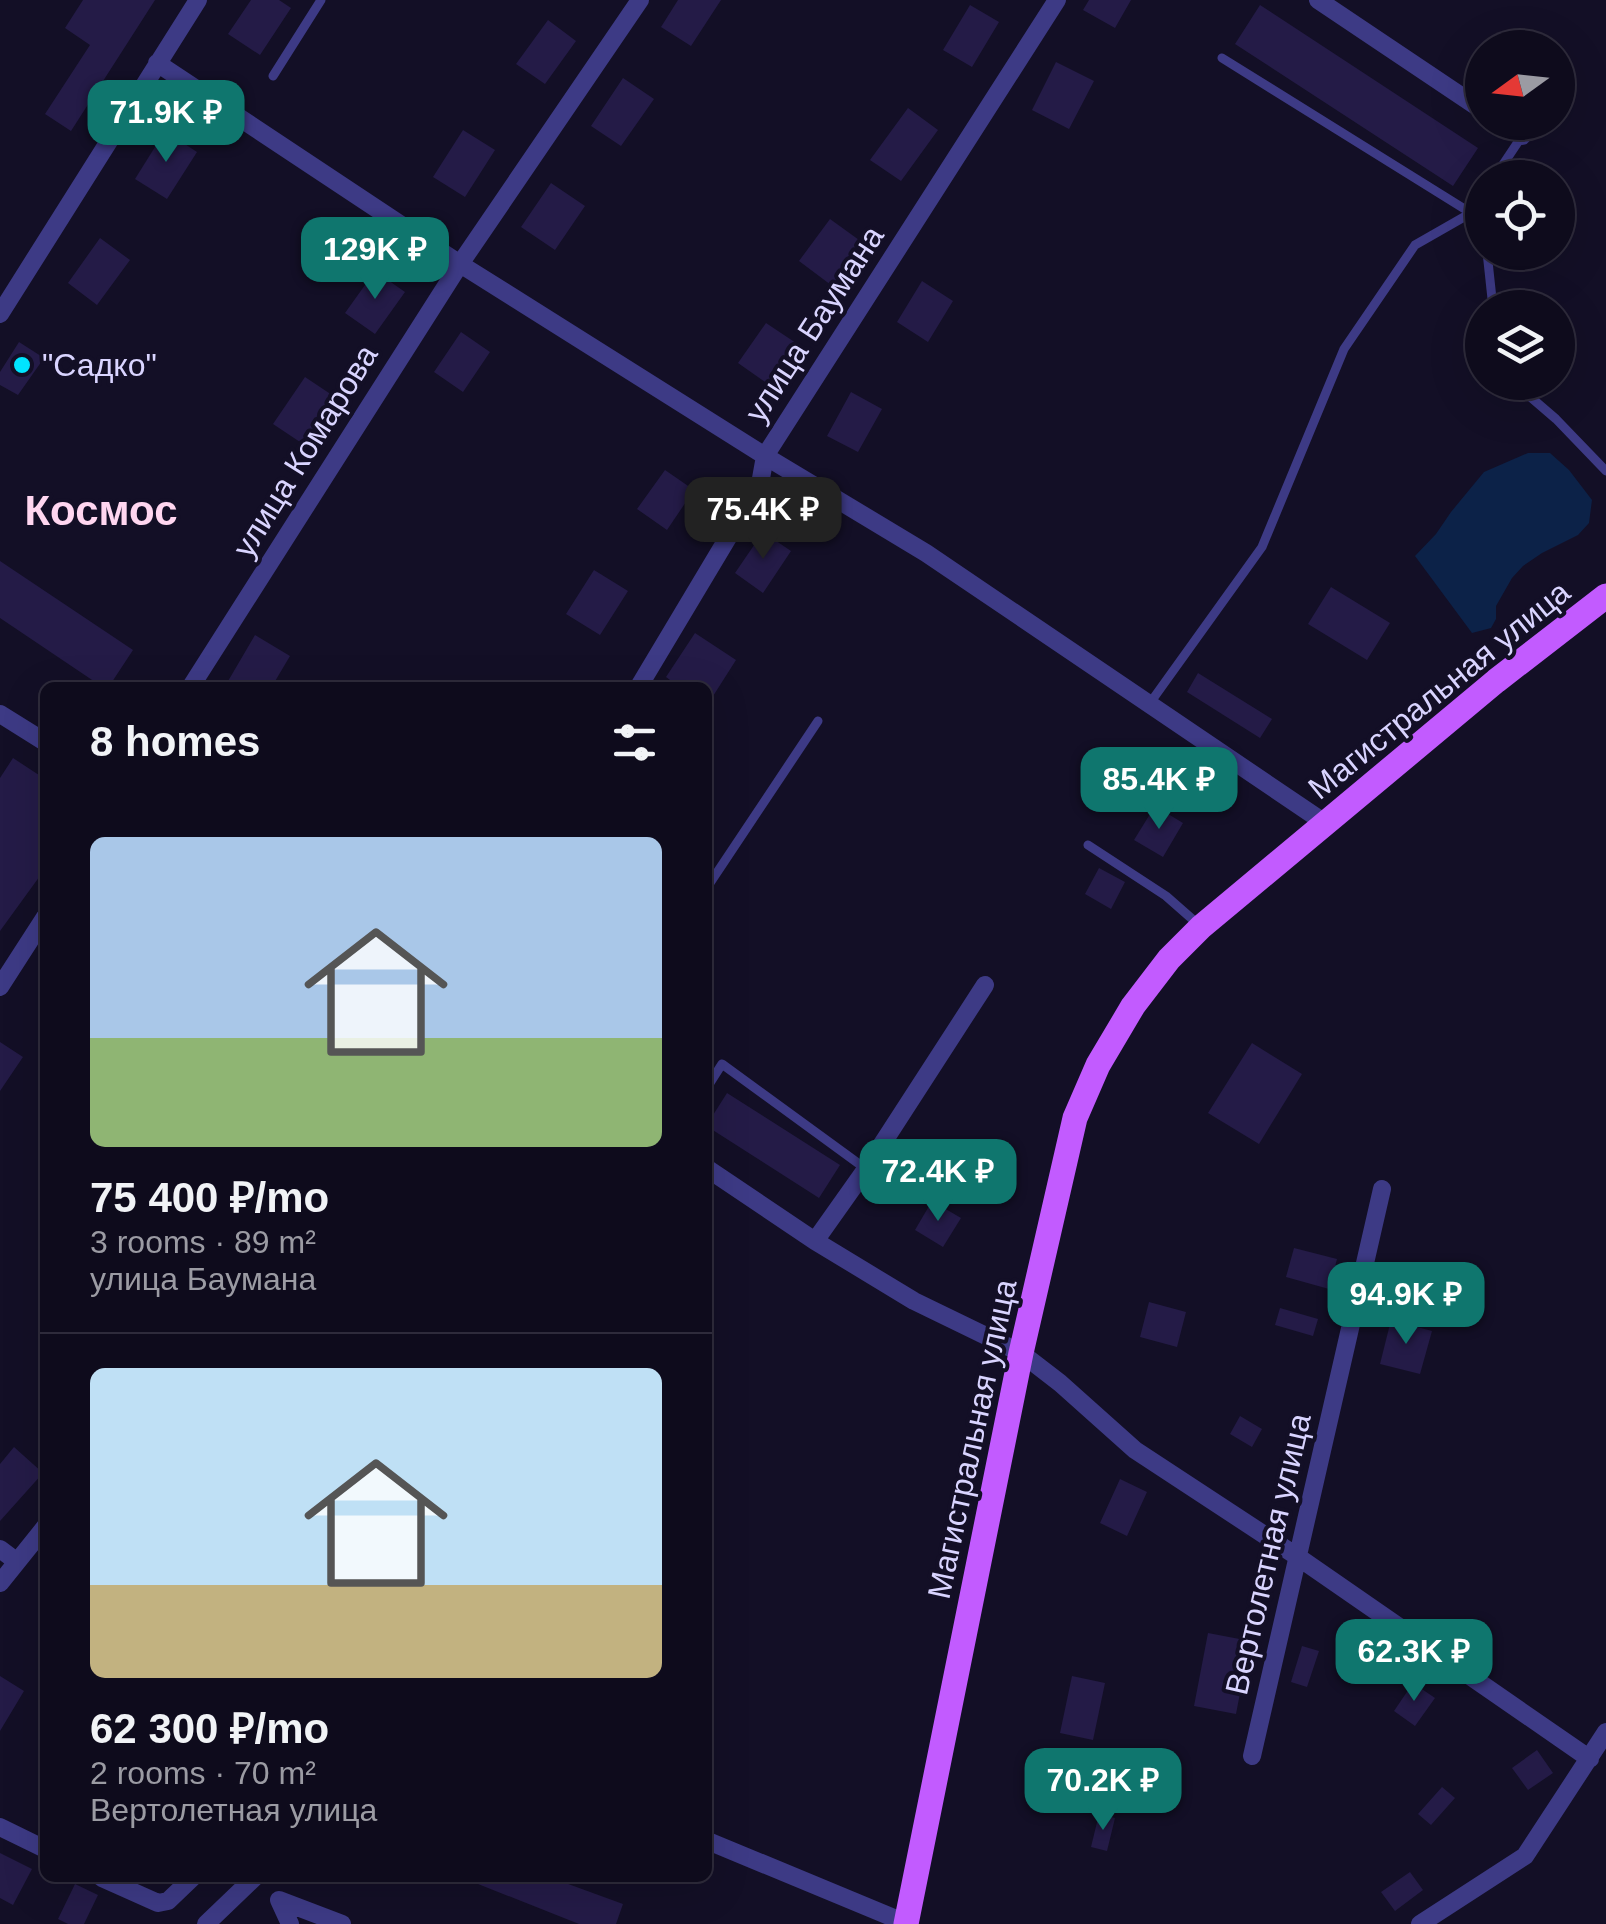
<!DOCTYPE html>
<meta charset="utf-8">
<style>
body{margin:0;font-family:Helvetica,sans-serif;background:#171425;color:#f1f3f6;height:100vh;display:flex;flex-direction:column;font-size:38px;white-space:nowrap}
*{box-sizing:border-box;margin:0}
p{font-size:32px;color:#9b9ba3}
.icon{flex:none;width:55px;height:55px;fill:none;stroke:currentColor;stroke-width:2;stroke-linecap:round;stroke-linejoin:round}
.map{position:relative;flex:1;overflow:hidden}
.panel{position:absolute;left:40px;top:682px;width:672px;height:1200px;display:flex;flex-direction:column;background:#0e0b1c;border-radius:15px;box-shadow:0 10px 40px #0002,0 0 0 2px #2e2b3b}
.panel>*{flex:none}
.needle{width:65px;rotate:255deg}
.fabs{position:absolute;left:1465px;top:30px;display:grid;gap:20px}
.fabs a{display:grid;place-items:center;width:110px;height:110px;border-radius:50%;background:#0e0b1c;box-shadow:0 10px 40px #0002,0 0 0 2px #2e2b3b;font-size:50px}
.price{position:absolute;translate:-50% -85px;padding:0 22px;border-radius:20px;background:#0f766e;color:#fff;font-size:32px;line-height:65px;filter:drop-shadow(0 2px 5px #0008)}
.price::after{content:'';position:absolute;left:50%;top:60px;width:30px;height:22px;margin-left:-15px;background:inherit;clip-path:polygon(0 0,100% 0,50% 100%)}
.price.current{background:#222;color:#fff}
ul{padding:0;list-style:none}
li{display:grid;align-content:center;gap:20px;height:530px;padding:0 50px}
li+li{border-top:2px solid #2e2b3b}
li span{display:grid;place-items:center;height:310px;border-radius:15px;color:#555}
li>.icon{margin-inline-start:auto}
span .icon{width:180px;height:180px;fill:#fffc;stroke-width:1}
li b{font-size:42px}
h2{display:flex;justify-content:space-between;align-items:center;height:120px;padding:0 50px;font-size:42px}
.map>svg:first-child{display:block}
</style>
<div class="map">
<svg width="1606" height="1924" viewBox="0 0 1606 1924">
<rect width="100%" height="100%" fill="#130f26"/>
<!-- water -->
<path fill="#0c2248" d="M1528 453H1550L1569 470 1592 500 1589 523 1578 535 1542 553 1523 566 1512 578 1496 606V619L1491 628 1472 633 1415 556 1436 534 1451 512 1484 472Z"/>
<!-- building -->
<path fill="#241b47" d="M83 0H155L71 131 45 114 90 45 65 28Z
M251 0H279L291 8 260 55 228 34Z
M678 0H721L691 46 661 27Z
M1089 0H1131L1115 28 1083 10Z
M970 5 999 22 972 67 943 50Z
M1260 5 1478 148 1453 186 1235 44Z
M548 20 576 41 545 84 516 64Z
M1056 62 1094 81 1069 129 1032 110Z
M623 78 654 99 621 146 591 126Z
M908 108 938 130 901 181 870 160Z
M463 130 495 150 465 197 433 177Z
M165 131 197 152 167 199 135 179Z
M551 183 585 206 555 250 521 227Z
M830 219 866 245 835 288 799 261Z
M100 238 130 260 97 305 68 283Z
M375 271 405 292 375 334 345 313Z
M922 281 953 301 928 342 897 322Z
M766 323 796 343 768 384 738 363Z
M461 332 490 352 463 392 434 372Z
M19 342 44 358 18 395 0 385V372Z
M305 377 338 399 306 446 273 424Z
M851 392 882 409 858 452 827 436Z
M665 470 694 490 667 530 637 509Z
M763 532 791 551 763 593 735 573Z
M0 561 133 650 108 688H104L0 618Z
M594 570 628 591 600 635 566 614Z
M1331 587 1390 623 1367 660 1308 624Z
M695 633 736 660 708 704V688H681L666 677Z
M255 635 290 656 271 688H224Z
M1198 673 1272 719 1260 738 1187 692Z
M13 758 45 779V869L0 931V778Z
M1155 806 1183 823 1163 857 1134 840Z
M1099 868 1125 882 1111 909 1085 894Z
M0 1042 23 1057 0 1091Z
M1252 1043 1302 1074 1259 1144 1208 1113Z
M727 1093 840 1165 819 1198 708 1127V1123Z
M932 1201 961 1218 943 1247 915 1230Z
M1294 1248 1337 1259 1329 1289 1286 1277Z
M1149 1302 1186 1312 1177 1347 1140 1337Z
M1280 1308 1318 1319 1313 1336 1275 1325Z
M1391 1320 1432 1331 1420 1374 1380 1364Z
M1240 1416 1262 1429 1252 1447 1230 1434Z
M14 1447 43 1473 0 1521V1464Z
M1120 1479 1147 1492 1127 1536 1100 1523Z
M1208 1633 1250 1641 1236 1714 1194 1706Z
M1302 1646 1319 1651 1307 1687 1291 1682Z
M0 1676 24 1691 0 1731Z
M1072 1676 1105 1683 1093 1740 1060 1733Z
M1413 1683 1435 1698 1415 1726 1394 1711Z
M1537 1750 1553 1773 1528 1790 1512 1768Z
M1442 1787 1455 1798 1431 1825 1418 1814Z
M1099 1814 1115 1818 1107 1851 1091 1847Z
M0 1853 32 1869 13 1905 0 1898Z
M1410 1872 1423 1890 1395 1911 1381 1892Z
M463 1878H561L560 1881 623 1904 616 1924H579Z
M75 1884 98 1895 84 1924H68L58 1919Z"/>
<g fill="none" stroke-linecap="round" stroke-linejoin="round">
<!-- lane -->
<path stroke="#3d3a85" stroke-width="9" d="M1222 58 1471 213 1482 228
M273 76 321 0
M1494 178 1522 136
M1487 252 1493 308
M1513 382 1556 419 1606 471
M1150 703 1262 547 1344 349 1415 245 1471 213 1482 196
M1088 845 1166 896 1199 925
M708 886 818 721
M708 1086 722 1064 866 1169"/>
<!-- street -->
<path stroke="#3d3a85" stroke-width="18" d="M1318 0 1482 110
M157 63 460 264 765 456 926 553 1325 823
M1502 122 1522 136
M0 314 198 0
M190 688 460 264 640 0
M638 688 760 484 765 456 1057 0
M0 714 45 742
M0 987 45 917
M708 1169 815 1241 914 1301 1021 1353 1060 1383 1135 1450 1298 1557 1590 1759
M815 1241 866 1169 985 985
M0 1549 16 1561
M0 1583 45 1527
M1252 1756 1382 1189
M0 1827 45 1849
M708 1841 906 1923
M102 1878 158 1903 168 1901 192 1878
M206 1924 254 1878
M290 1924 279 1900 342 1924
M1420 1924 1525 1856 1606 1732"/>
<!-- primary -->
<path stroke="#c25bff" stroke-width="25" d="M906 1924 1021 1353 1075 1118 1098 1065 1133 1006 1169 959 1201 927 1496 681 1606 596"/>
</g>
<!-- markers -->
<circle fill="#00e5ff" stroke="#130f26" stroke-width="4" cx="22" cy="365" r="10"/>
<g text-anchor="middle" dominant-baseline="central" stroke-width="8" stroke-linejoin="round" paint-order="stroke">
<!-- street labels -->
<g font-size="32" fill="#d9d4ff" stroke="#130f26">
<text transform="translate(814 324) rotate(-57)">улица Баумана</text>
<text transform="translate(305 451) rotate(-58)">улица Комарова</text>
<text transform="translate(1439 690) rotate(-39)">Магистральная улица</text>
<text transform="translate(972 1439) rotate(-78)">Магистральная улица</text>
<text transform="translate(1268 1554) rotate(-77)">Вертолетная улица</text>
</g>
<!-- poi labels -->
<g font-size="32" fill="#d9d4ff" stroke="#130f26" text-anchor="start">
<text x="42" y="365">"Садко"</text>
</g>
<!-- district labels -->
<g font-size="42" font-weight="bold" fill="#ffd6f0" stroke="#130f26">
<text x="101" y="510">Космос</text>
</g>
</g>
</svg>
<div class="fabs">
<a><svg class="needle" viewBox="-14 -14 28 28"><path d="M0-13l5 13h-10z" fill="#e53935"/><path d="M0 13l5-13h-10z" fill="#9b9ba3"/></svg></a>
<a><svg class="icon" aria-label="locate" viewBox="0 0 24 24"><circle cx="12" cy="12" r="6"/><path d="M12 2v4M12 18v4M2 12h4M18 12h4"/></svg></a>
<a><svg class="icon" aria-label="layers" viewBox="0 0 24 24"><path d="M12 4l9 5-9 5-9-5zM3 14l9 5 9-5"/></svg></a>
</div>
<b class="price" style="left:166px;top:165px">71.9K ₽</b>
<b class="price" style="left:375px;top:302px">129K ₽</b>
<b class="price current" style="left:763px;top:562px">75.4K ₽</b>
<b class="price" style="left:1159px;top:832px">85.4K ₽</b>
<b class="price" style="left:938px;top:1224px">72.4K ₽</b>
<b class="price" style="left:1406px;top:1347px">94.9K ₽</b>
<b class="price" style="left:1414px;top:1704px">62.3K ₽</b>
<b class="price" style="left:1103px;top:1833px">70.2K ₽</b>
<section class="panel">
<h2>8 homes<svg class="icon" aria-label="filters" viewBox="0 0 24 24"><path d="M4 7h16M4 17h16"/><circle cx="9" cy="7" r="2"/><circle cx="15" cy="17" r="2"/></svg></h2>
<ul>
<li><span style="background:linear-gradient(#a9c7e8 65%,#8fb573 0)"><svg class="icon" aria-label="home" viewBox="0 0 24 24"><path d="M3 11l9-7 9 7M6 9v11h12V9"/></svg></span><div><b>75 400 ₽/mo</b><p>3 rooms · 89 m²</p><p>улица Баумана</p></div></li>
<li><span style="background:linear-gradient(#bfe0f5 70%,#c2b280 0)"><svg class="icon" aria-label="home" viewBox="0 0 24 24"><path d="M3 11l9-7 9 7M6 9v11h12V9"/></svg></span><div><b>62 300 ₽/mo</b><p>2 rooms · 70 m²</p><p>Вертолетная улица</p></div></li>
</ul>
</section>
</div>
